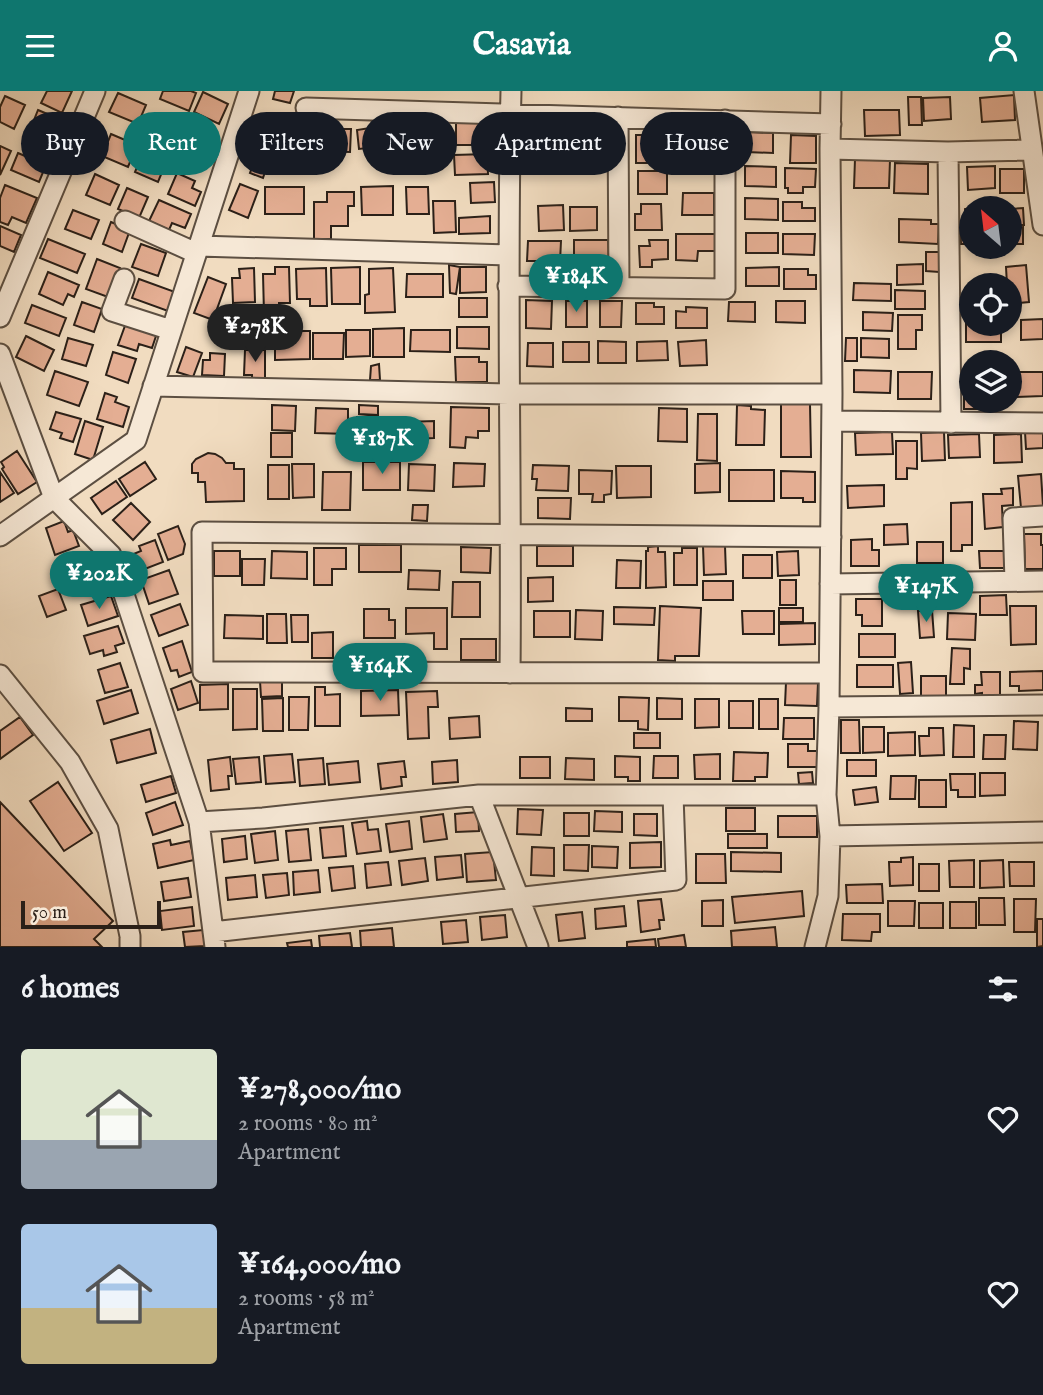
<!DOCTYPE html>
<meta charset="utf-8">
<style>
body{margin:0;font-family:"IM FELL English",serif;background:#242831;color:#f1f3f6;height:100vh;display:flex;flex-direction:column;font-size:26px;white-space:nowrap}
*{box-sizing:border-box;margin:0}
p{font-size:23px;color:#9ea1a6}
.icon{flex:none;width:38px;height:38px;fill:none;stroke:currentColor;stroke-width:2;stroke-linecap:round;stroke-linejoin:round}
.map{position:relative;height:856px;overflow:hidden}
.details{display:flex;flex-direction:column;background:#171b24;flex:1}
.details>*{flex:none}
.guide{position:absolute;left:21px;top:21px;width:1001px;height:63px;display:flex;gap:14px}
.needle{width:46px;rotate:332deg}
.controls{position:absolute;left:959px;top:105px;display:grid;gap:14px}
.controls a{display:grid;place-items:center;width:63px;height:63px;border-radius:50%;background:#171b24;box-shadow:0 4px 10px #0003;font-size:35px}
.scale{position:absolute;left:21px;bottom:18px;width:140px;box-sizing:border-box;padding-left:7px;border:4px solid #2b2018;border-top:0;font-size:19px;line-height:24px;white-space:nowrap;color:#2b2018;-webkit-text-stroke:5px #f6e8d6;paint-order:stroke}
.price{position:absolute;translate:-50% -60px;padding:0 16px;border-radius:24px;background:#0f766e;color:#fff;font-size:23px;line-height:46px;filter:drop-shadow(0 2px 4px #0008)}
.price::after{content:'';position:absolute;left:50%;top:42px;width:21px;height:16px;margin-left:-10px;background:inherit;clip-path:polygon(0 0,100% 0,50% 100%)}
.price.current{background:#222;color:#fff}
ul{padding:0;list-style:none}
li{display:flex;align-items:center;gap:21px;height:175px;padding:0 21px}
li span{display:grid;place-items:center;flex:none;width:196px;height:140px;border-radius:7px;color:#555}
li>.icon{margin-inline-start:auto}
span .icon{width:84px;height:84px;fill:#fffc;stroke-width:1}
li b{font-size:30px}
h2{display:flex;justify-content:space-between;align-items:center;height:84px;padding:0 21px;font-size:30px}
.tag{padding:0 24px;border-radius:32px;background:#171b24;box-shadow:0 4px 10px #0003;font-size:24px;line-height:63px}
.tag.current{background:#0f766e;color:#fff}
header{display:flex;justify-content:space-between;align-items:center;height:91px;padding:0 21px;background:#0f766e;color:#fff;font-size:32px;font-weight:800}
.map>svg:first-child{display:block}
</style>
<header><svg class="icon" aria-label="menu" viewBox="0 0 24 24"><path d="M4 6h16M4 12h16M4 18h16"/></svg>Casavia<svg class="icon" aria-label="person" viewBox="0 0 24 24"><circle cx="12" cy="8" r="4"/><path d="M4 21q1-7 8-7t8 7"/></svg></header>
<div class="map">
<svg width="1043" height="856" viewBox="0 0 1043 856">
<rect width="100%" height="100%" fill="#f1dcc0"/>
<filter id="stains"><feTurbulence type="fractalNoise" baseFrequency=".00286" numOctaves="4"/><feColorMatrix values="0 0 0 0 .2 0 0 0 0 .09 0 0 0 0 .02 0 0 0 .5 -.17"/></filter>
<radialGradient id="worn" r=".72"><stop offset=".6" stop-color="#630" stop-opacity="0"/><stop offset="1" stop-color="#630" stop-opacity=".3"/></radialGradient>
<!-- building -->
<path fill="#e4ae93" stroke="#2b2018" stroke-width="2" d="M47 0H72L62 22 41 12Z
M163 0H191L196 2 189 20 160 8Z
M275 0H294L290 12 273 8Z
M203 1 228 13 219 33 194 21Z
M118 2 146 14 138 33 109 21Z
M1014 4 1015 29 982 31 980 7Z
M5 5 25 14 14 38 0 31V16Z
M908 6H921L922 34H909Z
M950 6 951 28 924 30 923 7Z
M38 19 71 33 64 48 42 39 38 48 28 44Z
M864 19H899L900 44 865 45Z
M174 28 212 44 203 64 165 48Z
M456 32H483V54H456Z
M383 35 385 55 359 58 357 39Z
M319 38H351L350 61 318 60Z
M433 38H450V70H433Z
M293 41 314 42 313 74 292 73Z
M421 41H430V69H416V47H421Z
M528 41H563V70H528Z
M748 41 773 42V62L747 61Z
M111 43 137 54 128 76 102 65Z
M636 44H657V72H636Z
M791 44 816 45V72H790Z
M255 48 274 54 263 87 250 82 254 71 250 70 253 63 250 62Z
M0 55 11 60 0 84Z
M144 59 167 69 158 91 135 81Z
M18 62 46 74 39 91 11 79Z
M487 63 488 83 455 84 454 64Z
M855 68 890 69 889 97H854Z
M895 72 928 73V103L894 102Z
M745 75 776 76V96L745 95Z
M995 75V97L968 99 967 76Z
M785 77 816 78 815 96H803V102H788V97H785Z
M1000 78H1024V102H1000Z
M638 80H667V103H638Z
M177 82 195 90 192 97 201 101 195 115 168 103Z
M95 83 119 94 110 114 86 104Z
M494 91 495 111 471 112 470 92Z
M240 93 258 100 248 127 229 119Z
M5 94 37 107 26 132 12 126 8 134 0 131V107Z
M393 95V124H362L361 96Z
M265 96H304V123H265Z
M406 96H428L429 123H407Z
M127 97 148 106 139 127 118 118Z
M327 101H354V115H348V135H331V148H314V111H327Z
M683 102H714V124H682Z
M745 107 778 108V129L745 128Z
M159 109 191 123 185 137 172 132 169 139 149 130Z
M433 110H455L456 141 434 142Z
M783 111H802V117H815V130H783Z
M641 113H661L662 139H635V123H641Z
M563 114 564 139 539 140 538 115Z
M570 116H597V139L570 140Z
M971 117V153H961L960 132H966L965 118Z
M1023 117 1024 134H1010V118Z
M73 119 99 129 91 148 65 138Z
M490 125V142L459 143V127Z
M899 128 931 129V133H939L938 153 899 151Z
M111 131 130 139 122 161 103 153Z
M0 135 21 144 14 161 0 155Z
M1023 136V153H1010V137Z
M746 142H778V162H746Z
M676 143H715V160H698L697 170 676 169Z
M783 143H815L814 164 783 163Z
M48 148 85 163 77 182 40 167Z
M574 149H608L609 172H598V168H585V172H574Z
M649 149H668V168L652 169V176H640L639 155H650Z
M528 150H561L560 171H556L555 176H548V170H527Z
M141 153 166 162 158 185 132 176Z
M926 161H940L939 181 926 180Z
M97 168 120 177 108 206 86 198Z
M923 173V193L897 194V174Z
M449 174 460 176 456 203 450 202Z
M1026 174 1029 211 1010 213V194H1007L1006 176Z
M275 176H289L290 212H279V223H264L263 183H275Z
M360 176V213H332L331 177Z
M460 176H486V201L460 202Z
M779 176V195H746V177Z
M254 177 255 211 233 212 232 187H240L239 178Z
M326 177 327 215H310V208H297L296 178Z
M393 177 395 221 365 222V204L369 203V178Z
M784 178H808V184H816V198H784Z
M48 181 79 194 74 206 68 203 63 214 39 203Z
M407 183H443V206H406Z
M208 186 226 193 213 229 194 222Z
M139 188 175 201 168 220 132 207Z
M854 192 891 193V210L853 209Z
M895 199 925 200V218H895Z
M459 207H487V226H459Z
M526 209 552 210 551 238 526 237Z
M566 210H587V236H566Z
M600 210H622L621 236H600Z
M776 210H805V232L776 231Z
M82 211 102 218 94 241 74 234Z
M729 211H755V231L728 230Z
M636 212H654V216H664V233H636Z
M32 214 66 227 59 245 25 232Z
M686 216 707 217V237H676V220L686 221Z
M863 221 893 222 892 240 863 239Z
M898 224H922V239H916V258H898Z
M1043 228V248L1021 249V229Z
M966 229H971V233H1001V251H966Z
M249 231V254H218V232Z
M126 232 157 242 152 257 139 253 137 260 118 254Z
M457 236H489V258L457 257Z
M404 237V266H373V238Z
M346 239H370V265L346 266Z
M411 239H450V261L410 260Z
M275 240H310V268L275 269Z
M313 242H344L343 268H313Z
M26 245 54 259 44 280 16 266Z
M68 247 93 254 86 275 62 268Z
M846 247H857V270H845Z
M861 247 889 248V267L861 266Z
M706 249 707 274 680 275 678 251Z
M598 250 626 251V272H598Z
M667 250 668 269 637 270V251Z
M563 251H589V271H563Z
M528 252H553V276L527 275Z
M186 256 202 262 193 286 177 281Z
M245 259H265V289H252V284H244Z
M113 261 136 268 128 292 106 284Z
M210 262 225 263 224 285 202 284 203 269H210Z
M455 266H479V271H487V291H456Z
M379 273 380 289H370L371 275Z
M854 279 891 280 890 302 854 301Z
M55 280 88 291 79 315 47 304Z
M898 281H932L931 308H898Z
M1015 281H1043V305L1015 306Z
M964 299H971V310H996V318H964Z
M105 302 117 306 115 311 129 316 123 336 97 328Z
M781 313H810L811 366H781Z
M272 314 296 315 295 340 272 339Z
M359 314 378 315V324L359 323Z
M737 314 751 315V318L765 319 764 354H736Z
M451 316 489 317V340H478V347L466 346 465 357 450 356Z
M316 317 348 318V343L315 342Z
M659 317 687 318V351L658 350Z
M56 321 81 328 73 351 60 347 62 342 50 338Z
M698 323H717V370L697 369Z
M377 325 379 355H371V361H358L357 326Z
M85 330 103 336 93 369 75 363Z
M434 330V347L406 348 405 331Z
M1043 340V357L1026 358 1025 341Z
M892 341 893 363 856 364 855 342Z
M944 341 945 369 922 370 921 342Z
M271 342H292V366H271Z
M979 343 980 366 949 367 948 344Z
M1021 343 1022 371 994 372V344Z
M896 350H917V378L907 377V388H896Z
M17 360 37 391 18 403 2 378 4 376 1 371Z
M208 362 215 363 222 367 226 372H234V378H244V410L206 411 205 391H198V382H192V373L196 368Z
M145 371 156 388 130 405 119 388Z
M363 371H400V399H363Z
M454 372 485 373 484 395 453 396Z
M720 372V401L695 402V373Z
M292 373H314V406L293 407Z
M409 373 435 374 434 400 408 399Z
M268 374H289V408H268Z
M533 374 569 375 568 400 536 399 537 388H532Z
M616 375H651V406L617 407Z
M579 379 612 380 611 403 604 404V411H592L593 403H579Z
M729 379H774V410H729Z
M781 380 815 381V411H803V407H781Z
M0 381 14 402 0 411Z
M323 381H351L350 419H322Z
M1041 383 1043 415 1021 417 1018 385Z
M116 390 127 406 102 423 91 407Z
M884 394V415L848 417 847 395Z
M1013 397V414L1002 415 1003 436 985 438 983 403H1002L1001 398Z
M538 407H571L570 428 538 427Z
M972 411V454H962V460H951V412Z
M131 412 150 431 133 449 113 429Z
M413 414H428L427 430 412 429Z
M64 430 68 441 73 439 79 455 55 464 46 437Z
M907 433 908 453 884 454V434Z
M178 435 185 453 183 463 168 469 158 443Z
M1024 443H1041V454H1043V478H1025Z
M872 448V459H879V475H851V449Z
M155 449 163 471 137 481 131 464 141 460 139 455Z
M917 451H943V472H917Z
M359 454H401V481H359Z
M537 455H573V475H537Z
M658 455V461H665L666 496 646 497V460H648V456Z
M703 455H725L726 483 704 484Z
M461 456 491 457 490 482 461 481Z
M314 457H346V478H332V494H314Z
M682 457H697V494H674V462H682Z
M214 460H240V485H214Z
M272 460 307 461V488L271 487Z
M798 460 799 484 778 485 777 461Z
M979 460H1005V477H980Z
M743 464H772V487H743Z
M242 468H265L264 494H242Z
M617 469 641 470 640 497H616Z
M102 470 108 488 76 499 70 482Z
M169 479 178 503 149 513 141 489Z
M409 479 440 480 439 499 408 498Z
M553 486V510L528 511V487Z
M780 489H796V514H780Z
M703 490H733V509H703Z
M453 491H480V526H452Z
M58 498 66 519 47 526 39 505Z
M1006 504 1007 524H980V505Z
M111 505 118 525 88 535 81 514Z
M856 508H882V535H862V524H856Z
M180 513 188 534 159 545 151 524Z
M660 515 701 517 699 565H675V570L658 569Z
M1010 515H1036V553L1011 554Z
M614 516 655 517 654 534 614 533Z
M406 517H447V558H434V542L406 543Z
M779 517H803V531H779Z
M364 518H389V529H395V547H364Z
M576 519 603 520 602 549 575 548Z
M932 519 934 546 920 547 918 520Z
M534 520H570V546H534Z
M742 520H774V543H743Z
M948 522 976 523 975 549 947 548Z
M267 523H286L287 552H267Z
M225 524 263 525V548L224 547Z
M291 524H308V551H292Z
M815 532V553L779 554V533Z
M118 535 124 552 115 555 117 561 104 565 103 559 90 563 84 545Z
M333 541V567H312V542Z
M859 543H895V566H859Z
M461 548H496V569H461Z
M182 550 192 581 179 586 177 579 171 580 163 557Z
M952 557 970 558V578L964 577V593H950Z
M911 571 913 602 900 603 898 572Z
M120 572 128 596 105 602 98 579Z
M857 574H893V596H857Z
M1043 580V599L1019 600V595H1010V581Z
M981 581H1000V605H982V602L975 603V594H982Z
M921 585H946V605H921Z
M191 590 198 612 178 619 171 598Z
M260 590H282V605L261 606Z
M786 591 818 592 817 615 785 614Z
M228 593V618L200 619V594Z
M315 596H325V604L340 603V635H315Z
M233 598H257V638L233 639Z
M131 599 138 622 104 633 97 610Z
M398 599 399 624 361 625V600Z
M437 600 438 616H428L429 647 408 648 406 601Z
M289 606H309L308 639H289Z
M619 606 649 607 648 639 638 638V630H619Z
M283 607V640H263L262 608Z
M657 607 682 608V628H657Z
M695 608H719V636L695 637Z
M759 608H778V638H759Z
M729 610H753V637H729Z
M566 617 592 618V630H566Z
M479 625 480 646 450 648 449 627Z
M20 626 33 644 0 668V640Z
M784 627H814V648H783Z
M841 629H859L860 662H841Z
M1014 630 1038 631 1037 659 1013 658Z
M954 634 974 635V666H953Z
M863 636H884V661L863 662Z
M929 637H943L944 664 920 665 919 645H929Z
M150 638 156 662 117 672 111 649Z
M915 641V664L888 665V642Z
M634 642H660V657H634Z
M984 644H1006L1005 668H983Z
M788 653H808V660H818V676H788Z
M734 661 768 662 767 686H755V690H733Z
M292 663 295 691 266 693 264 665Z
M720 663V688H695L694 664Z
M615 665 640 666V690H628V686H615Z
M654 665H678V687H653Z
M230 666 232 685H228L229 698 211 700 208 669Z
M259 666 261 691 236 693 233 668Z
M520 666H550V687H520Z
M323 667 325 693 300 695 298 669Z
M566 667 594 668V689L565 688Z
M457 669 458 691 433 693 432 671Z
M847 669H876V685H847Z
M358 670 360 691 329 694 327 673Z
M404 670 406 686H401L402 695 381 698 378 673Z
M812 681 813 692 799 693 798 682Z
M980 682H1005V704L980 705Z
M950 683H975V706H958V699H951Z
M171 685 176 702 146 711 141 694Z
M891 685H916L915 708H890Z
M919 689H946V716H919Z
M58 691 92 742 64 760 30 710Z
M876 696 878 711 855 714 853 699Z
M0 711 113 830 94 848 102 856H0Z
M175 711 183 734 153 744 146 722Z
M726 717H755V740H726Z
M518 718 543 719 541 744 517 743Z
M595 720 622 721V741L594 740Z
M478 721 479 740 456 741 455 723Z
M564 722H589V745H564Z
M443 723 447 748 424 751 421 726Z
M634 723H657V745L634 744Z
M778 725H817V746H778Z
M367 730 368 739 378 738 381 760 357 763 352 732Z
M409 730 412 758 390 761 386 733Z
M343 735 346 765 323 767 320 737Z
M308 738 311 769 289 771 286 740Z
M275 740 278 769 255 772 251 743Z
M728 743H767V757H728Z
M245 745 247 768 224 771 222 748Z
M170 749 171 754 190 750 194 769 158 777 153 753Z
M661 751V776L630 777V752Z
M564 754H589L588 780 564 779Z
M592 755 618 756 617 777 592 776Z
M532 756 554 757V785L531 784Z
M493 761 496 789 467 791 465 763Z
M731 761 781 762V781L731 780Z
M696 763H725L726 792H696Z
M461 764 463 786 437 789 435 766Z
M913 766V794L890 795 889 771H901V767Z
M425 767 428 790 402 794 399 770Z
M974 769V796H950L949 770Z
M1003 769 1004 796 980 797V770Z
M388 771 391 794 367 797 365 773Z
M1009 771H1034V795H1010Z
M919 773H939V800H919Z
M353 775 355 797 332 800 329 777Z
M318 779 320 801 294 804 293 781Z
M287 782 289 804 266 807 263 784Z
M255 784 257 806 228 809 226 787Z
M188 787 191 806 164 810 161 791Z
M882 793 883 812H847L846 794Z
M802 800 804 825 735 832 732 806Z
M979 807H1004L1005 834H979Z
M661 808 664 829H659L660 838 641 841 638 810Z
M1014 808H1036L1035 841H1014Z
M723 809V835H702V810Z
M888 810H915L914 835H888Z
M950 811H976V837H950Z
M919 812H943V837H919Z
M624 815 626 835 596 838 595 818Z
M192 816 194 835 162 839 160 820Z
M582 821 585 847 559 850 556 824Z
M843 823H880V841H872L871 850 842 849Z
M505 824 507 846 482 849 480 826Z
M1037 828H1043V855L1037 856Z
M466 829 468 851 443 853 441 831Z
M775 836 777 856H732L731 840Z
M392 837 394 856H361L360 840Z
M203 839 205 855 185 856 183 841Z
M350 842 352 856H320L319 845Z
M684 844 686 856H659L658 848Z
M655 848 656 856H627V851Z
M311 849 312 856H288L287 852Z"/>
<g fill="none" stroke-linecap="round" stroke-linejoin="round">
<defs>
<path id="minor" d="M1024 0 1043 134
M306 17 831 33
M618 26 619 196
M830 58 948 61 1031 59
M948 61 951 332
M125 130 196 162
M199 155 509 164
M124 188 112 220 171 239
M508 195 725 198V29
M0 226 95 0
M0 263 54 407 111 464 199 731 215 856
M153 295 509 303H832
M832 330 1043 332
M0 445 136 349 249 0
M1015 490 1013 427 1043 425
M830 493 1043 490
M510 582C512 388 506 194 511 0
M829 582 203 581 202 441 831 446
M0 584 70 671 108 738 130 845V856
M829 616 1043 614
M199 731 263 727 479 704
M830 745 1043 741
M213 841 676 789 673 704
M538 856 479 704H826
M815 856 828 805 830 745 826 704 829 616 832 303 830 58 831 0"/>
</defs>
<!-- minor casing -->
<use href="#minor" stroke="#5c4f42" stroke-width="23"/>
<!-- minor -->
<use href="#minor" stroke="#f6e8d6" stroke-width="19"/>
</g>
<rect width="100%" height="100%" filter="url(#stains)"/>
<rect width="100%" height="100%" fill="url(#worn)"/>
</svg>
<div class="controls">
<a><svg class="needle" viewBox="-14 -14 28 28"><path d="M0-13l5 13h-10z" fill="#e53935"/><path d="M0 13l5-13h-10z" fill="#9ea1a6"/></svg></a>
<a><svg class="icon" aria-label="locate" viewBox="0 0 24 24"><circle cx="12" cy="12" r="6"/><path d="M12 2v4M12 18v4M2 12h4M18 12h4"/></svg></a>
<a><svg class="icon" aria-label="layers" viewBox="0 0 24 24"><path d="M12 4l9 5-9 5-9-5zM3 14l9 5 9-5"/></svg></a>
</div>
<div class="scale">50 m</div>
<b class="price" style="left:576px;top:223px">¥184K</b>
<b class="price current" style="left:255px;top:273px">¥278K</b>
<b class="price" style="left:382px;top:385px">¥187K</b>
<b class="price" style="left:99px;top:520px">¥202K</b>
<b class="price" style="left:926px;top:533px">¥147K</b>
<b class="price" style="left:380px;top:612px">¥164K</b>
<div class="guide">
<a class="tag">Buy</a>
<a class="tag current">Rent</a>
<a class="tag">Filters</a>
<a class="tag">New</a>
<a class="tag">Apartment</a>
<a class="tag">House</a>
</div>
</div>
<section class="details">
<h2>6 homes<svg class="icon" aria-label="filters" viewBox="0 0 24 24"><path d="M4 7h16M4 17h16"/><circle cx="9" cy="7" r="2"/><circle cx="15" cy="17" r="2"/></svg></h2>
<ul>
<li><span style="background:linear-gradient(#dfe7d0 65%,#9aa5b1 0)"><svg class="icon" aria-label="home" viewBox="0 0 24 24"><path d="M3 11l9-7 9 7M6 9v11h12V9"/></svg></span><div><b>¥278,000/mo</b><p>2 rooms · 80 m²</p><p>Apartment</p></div><svg class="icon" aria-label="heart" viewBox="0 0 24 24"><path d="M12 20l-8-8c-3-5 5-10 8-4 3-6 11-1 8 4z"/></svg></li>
<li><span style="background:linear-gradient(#a9c7e8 60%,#c2b280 0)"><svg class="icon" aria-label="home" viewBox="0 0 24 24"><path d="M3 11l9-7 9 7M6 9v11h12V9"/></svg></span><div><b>¥164,000/mo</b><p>2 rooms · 58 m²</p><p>Apartment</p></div><svg class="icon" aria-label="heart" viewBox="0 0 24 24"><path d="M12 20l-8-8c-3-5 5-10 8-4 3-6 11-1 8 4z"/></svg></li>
</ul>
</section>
